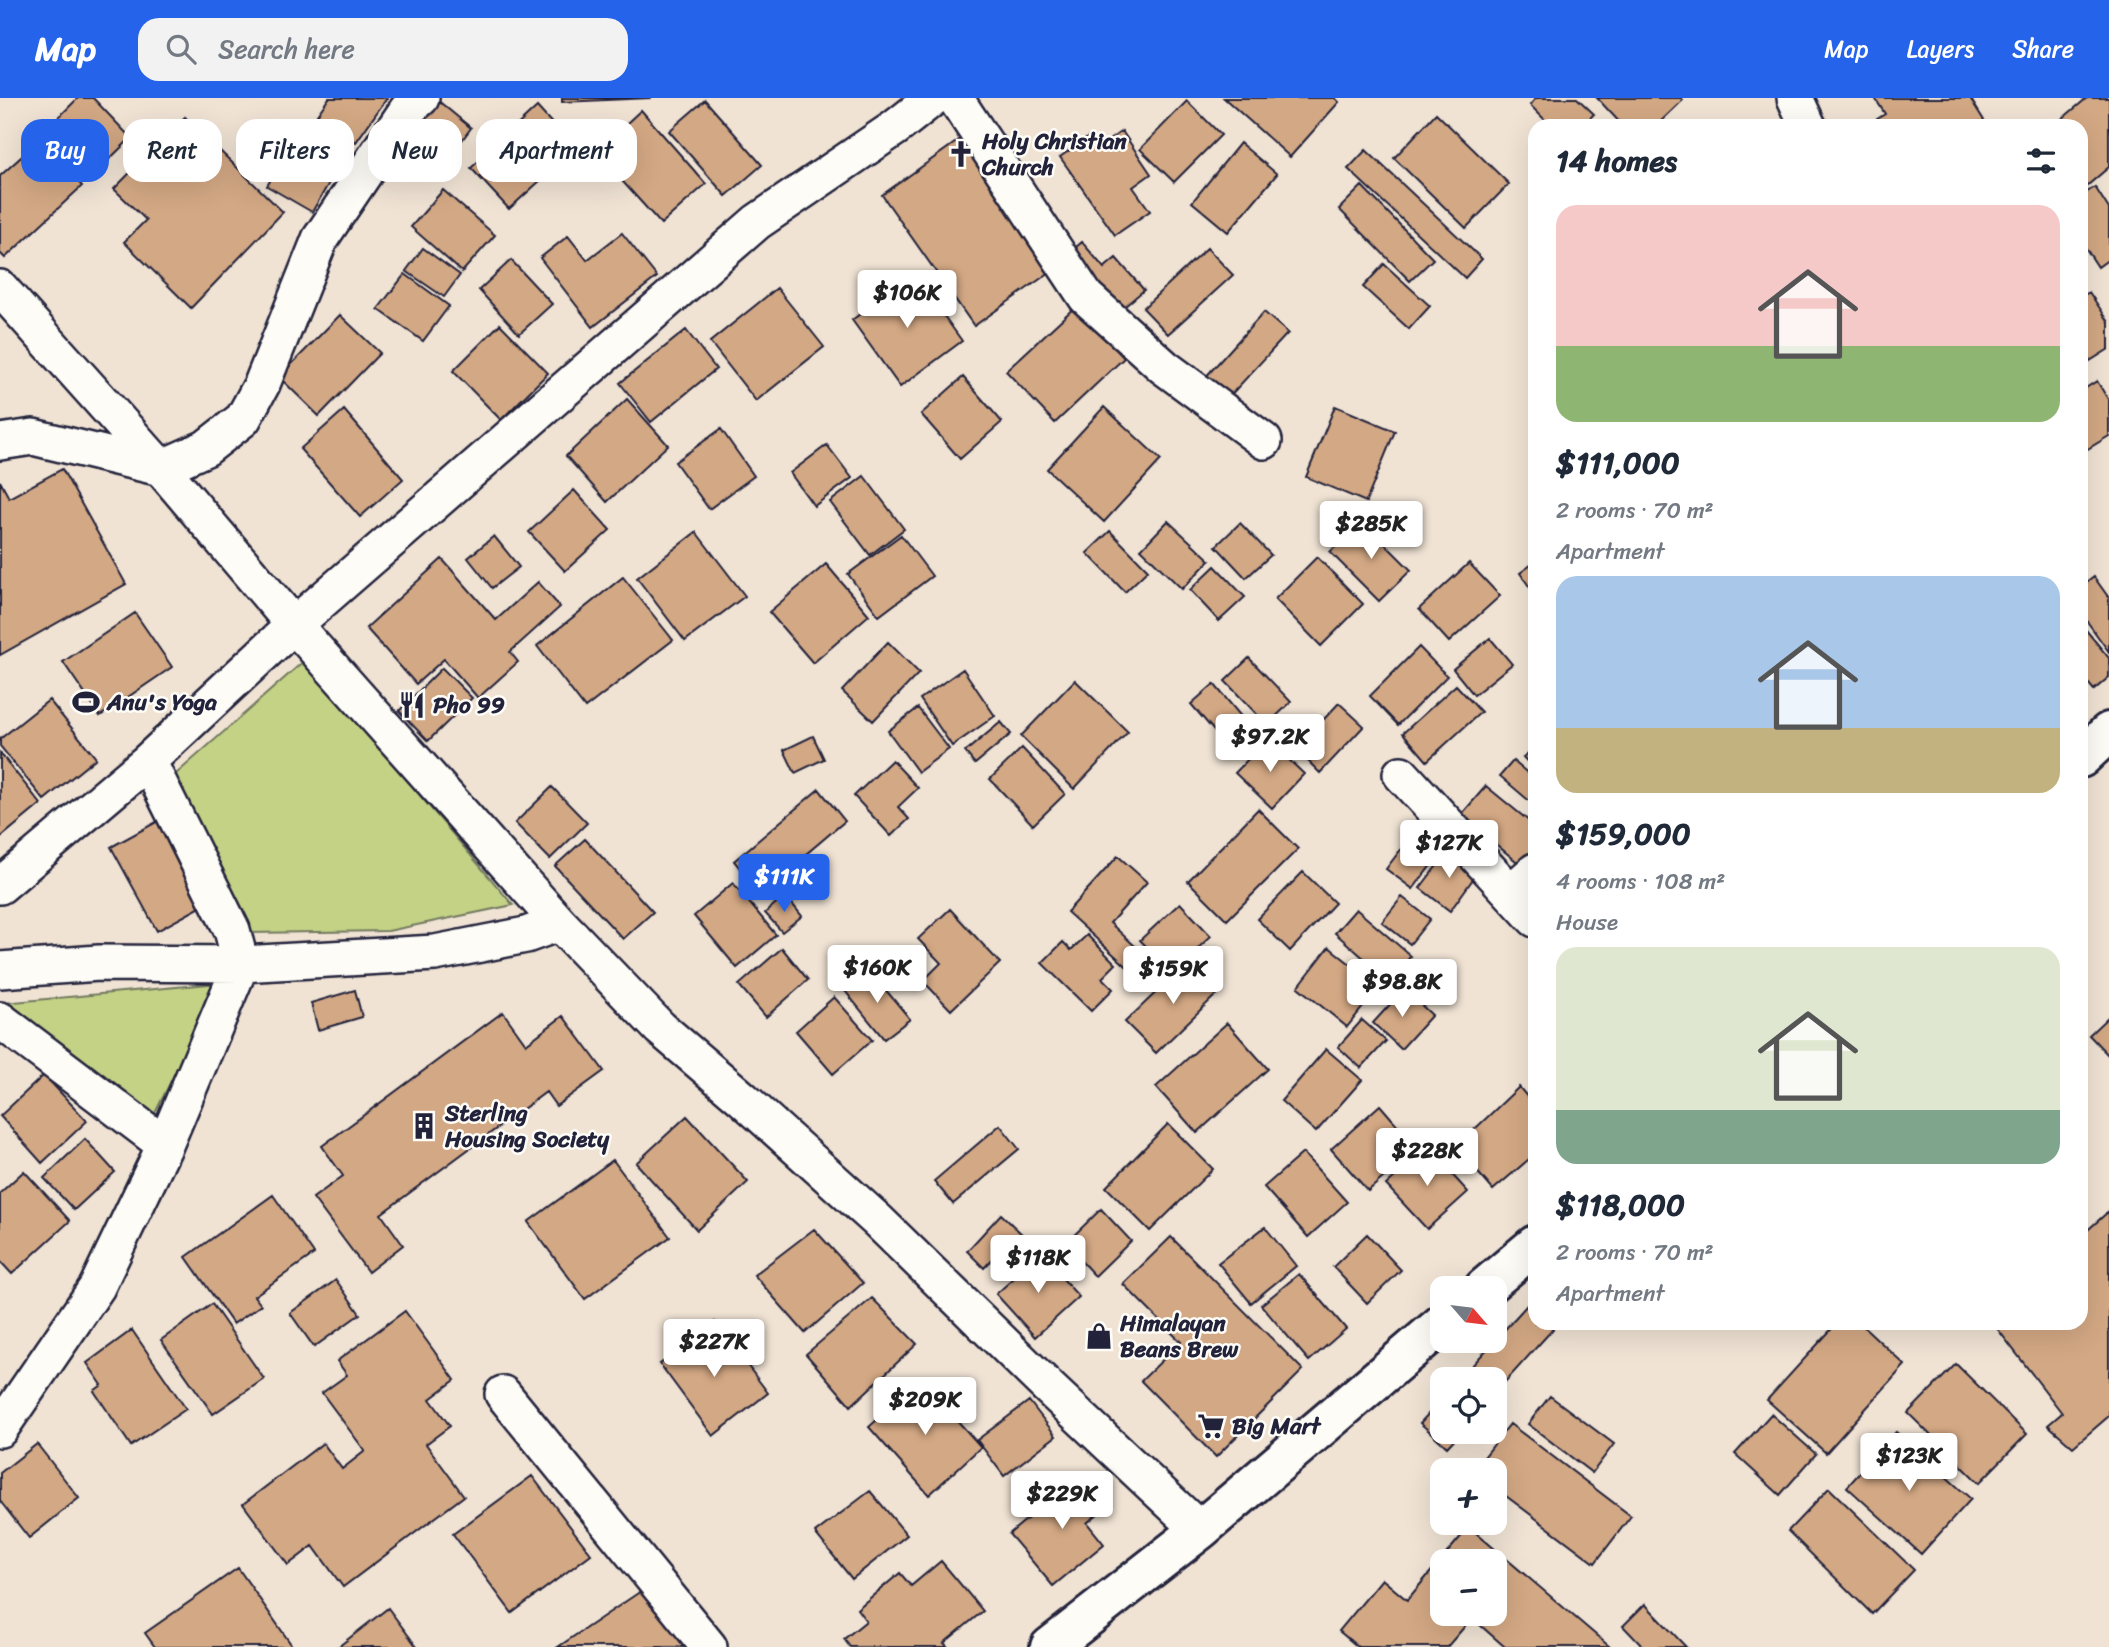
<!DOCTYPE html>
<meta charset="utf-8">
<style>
body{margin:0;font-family:Sriracha,sans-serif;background:#f2f2f3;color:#1f2937;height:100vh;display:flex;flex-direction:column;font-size:26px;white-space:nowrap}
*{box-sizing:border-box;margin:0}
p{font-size:23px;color:#747a83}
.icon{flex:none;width:38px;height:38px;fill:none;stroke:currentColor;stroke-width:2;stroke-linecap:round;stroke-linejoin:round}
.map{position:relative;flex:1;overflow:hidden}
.drawer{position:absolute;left:1528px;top:21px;width:560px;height:1211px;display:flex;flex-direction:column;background:#fff;border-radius:21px;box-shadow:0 7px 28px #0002}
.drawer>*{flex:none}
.banner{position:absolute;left:21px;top:21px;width:665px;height:63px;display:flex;gap:14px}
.needle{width:46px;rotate:118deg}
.fabs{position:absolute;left:1430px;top:1178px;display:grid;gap:14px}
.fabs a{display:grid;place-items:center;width:77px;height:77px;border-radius:14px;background:#fff;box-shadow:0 7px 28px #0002;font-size:35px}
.price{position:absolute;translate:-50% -60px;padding:0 16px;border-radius:7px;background:#fff;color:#222;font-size:23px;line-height:46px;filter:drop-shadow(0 2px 4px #0008)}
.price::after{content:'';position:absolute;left:50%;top:42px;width:21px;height:16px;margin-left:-10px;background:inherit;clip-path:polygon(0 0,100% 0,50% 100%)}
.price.current{background:#2563eb;color:#fff}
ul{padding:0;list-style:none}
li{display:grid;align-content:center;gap:14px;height:371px;padding:0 28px}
li span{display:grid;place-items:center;height:217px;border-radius:21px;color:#555}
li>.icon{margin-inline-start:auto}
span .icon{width:126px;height:126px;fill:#fffc;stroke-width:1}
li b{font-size:30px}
h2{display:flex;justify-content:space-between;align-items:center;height:84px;padding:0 28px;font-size:30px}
.tag{padding:0 24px;border-radius:21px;background:#fff;box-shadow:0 7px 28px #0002;font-size:24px;line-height:63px}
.tag.current{background:#2563eb;color:#fff}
header{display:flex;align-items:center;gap:42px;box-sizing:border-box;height:98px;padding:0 35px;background:#2563eb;color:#fff}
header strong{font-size:33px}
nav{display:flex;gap:38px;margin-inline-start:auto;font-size:24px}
.search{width:490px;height:63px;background:#f2f2f3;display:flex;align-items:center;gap:18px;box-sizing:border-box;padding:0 24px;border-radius:21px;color:#747a83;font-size:26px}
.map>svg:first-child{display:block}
</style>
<header>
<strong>Map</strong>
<div class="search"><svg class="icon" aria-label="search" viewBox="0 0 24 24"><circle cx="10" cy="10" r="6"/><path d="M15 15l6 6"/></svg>Search here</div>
<nav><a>Map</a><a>Layers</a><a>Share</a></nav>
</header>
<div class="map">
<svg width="2109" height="1549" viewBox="0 0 2109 1549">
<rect width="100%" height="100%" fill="#f0e3d4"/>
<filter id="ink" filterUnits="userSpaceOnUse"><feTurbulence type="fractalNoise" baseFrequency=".0143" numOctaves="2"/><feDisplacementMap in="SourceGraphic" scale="14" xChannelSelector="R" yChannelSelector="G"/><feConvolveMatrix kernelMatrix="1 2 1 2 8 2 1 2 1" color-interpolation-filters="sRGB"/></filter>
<g filter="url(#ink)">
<!-- green -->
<path fill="#c4d286" stroke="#737a60" stroke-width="2" d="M305 562 513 807 388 833 248 835 167 684Z
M220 885 150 1025 3 905Z"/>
<!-- building -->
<path fill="#d3a884" stroke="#22223b" stroke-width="2" fill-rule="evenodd" d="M78 0H93L131 40 87 83 42 36Z
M329 0H387L356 44 317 17Z
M562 0H651L562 4Z
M1224 0H1335L1339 4 1290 59Z
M1536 0H1577L1594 16 1582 28H1551L1530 7Z
M1597 0H1681L1683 2 1656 28H1623Z
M1875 0H1970L1985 24 1979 28H1877L1874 23 1885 16Z
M2087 0H2109V69L2081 93V28H2060L2057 25Z
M436 1 471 30 442 69 406 40Z
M705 2 762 67 726 98 669 33Z
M1187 3 1221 37 1174 84 1140 51Z
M537 9 575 51 509 111 471 70Z
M641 12 706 86 661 126 596 54Z
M1436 15 1509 86 1466 130 1394 60Z
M185 19 283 114 191 210 124 144 146 122 114 91Z
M1122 33 1151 76 1133 89 1150 113 1115 137 1060 59 1090 38 1098 50Z
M969 35 1060 167 974 228 882 97Z
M296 39 340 66 312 114 267 88Z
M40 42 82 88 5 160 0 155V78Z
M1240 45 1277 76 1228 134 1192 104Z
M1366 52 1482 161 1465 180 1348 71Z
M1362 88 1433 161 1410 183 1339 111Z
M2095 89 2109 111V161L2098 169 2081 143V98Z
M443 92 495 137 462 174 411 129Z
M622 135 657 179 593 229 540 160 568 138 587 162Z
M1082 144 1104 170 1116 160 1144 192 1118 214 1069 155Z
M423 150 460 177 444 199 406 173Z
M1207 150 1233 177 1168 236 1143 210Z
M511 162 552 206 519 236 479 192Z
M1384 166 1430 208 1409 231 1363 189Z
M405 176 449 208 423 243 378 211Z
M914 176 962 243 900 289 852 222Z
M777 190 824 249 756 303 710 244Z
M2089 194 2109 224V251L2085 266 2081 259V199Z
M1076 208 1124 260 1055 325 1006 273Z
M1264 214 1288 235 1226 302 1203 282Z
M340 217 380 255 319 318 279 279Z
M500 226 548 275 501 322 453 273Z
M686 232 716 271 651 324 620 285Z
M963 279 1002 324 960 361 921 316Z
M2097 283 2109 303V338L2081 355V293Z
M627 301 668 347 607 404 566 358Z
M1335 308 1395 333 1366 404 1306 379Z
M1104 309 1161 362 1104 424 1047 371Z
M344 312 403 381 360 419 300 351Z
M721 331 754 378 709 411 675 364Z
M827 347 852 380 814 408 790 375Z
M62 371 126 486 0 557V383L9 400Z
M864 378 904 431 870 457 830 404Z
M574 392 610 432 565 473 529 434Z
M1168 423 1210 462 1182 491 1141 451Z
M1362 423 1411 472 1379 503 1330 454Z
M1240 425 1271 457 1246 480 1216 448Z
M1110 433 1148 472 1125 494 1087 455Z
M696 434 745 498 685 543 637 480Z
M901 437 932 478 879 518 848 476Z
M494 438 519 469 492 490 468 460Z
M1317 459 1363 506 1321 548 1275 501Z
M442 461 496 522 538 484 560 509 510 554 518 564 478 600 444 561 416 586 366 530Z
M1535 464V497L1520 475Z
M1469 465 1500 498 1449 544 1419 511Z
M826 466 869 517 813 565 769 514Z
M1215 468 1245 499 1219 523 1190 492Z
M623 479 673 542 585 610 537 548Z
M2094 479 2109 500V554L2081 515V489Z
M135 515 172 569 100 618 63 564Z
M2081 526 2109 560V579L2094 592 2081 577Z
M1490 540 1512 566 1474 597 1453 571Z
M888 544 919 575 873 623 842 593Z
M1419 549 1447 578 1398 627 1370 598Z
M1249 560 1291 604 1267 627 1225 583Z
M442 570 472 600 428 643 399 613Z
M963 571 995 618 952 648 920 601Z
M1075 582 1128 634 1074 691 1021 638Z
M1214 586 1249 628 1226 647 1191 606Z
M1456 587 1481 614 1427 663 1403 635Z
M49 602 96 660 44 702 0 648V641Z
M1339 605 1364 628 1320 675 1296 651Z
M918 610 949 651 918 674 888 633Z
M1001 624 1011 636 975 666 965 654Z
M813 638 824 661 795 675 784 652Z
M1267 641 1304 676 1272 710 1235 675Z
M1535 649V672L1523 659Z
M1022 650 1065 696 1033 727 990 681Z
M0 655 41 706 0 740Z
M892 662 918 690 898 709 909 721 891 738 854 698Z
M1513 663 1535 681 1534 707 1500 678Z
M1486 688 1535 728V753L1522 768 1461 717Z
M552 689 587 725 550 761 515 725Z
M819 691 845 723 760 795 734 763Z
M1258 711 1298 751 1227 822 1188 783Z
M160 722 206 806 157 833 111 749Z
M1417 730 1444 750 1413 791 1386 771Z
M585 741 653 814 623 841 555 768Z
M1449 752 1478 774 1450 813 1420 790Z
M1118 758 1147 784 1110 825 1148 860 1134 875 1067 814Z
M1303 774 1335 805 1290 853 1257 821Z
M733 785 776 837 737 870 694 818Z
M785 797 802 818 782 834 765 815Z
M1402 799 1430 821 1410 846 1382 824Z
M1180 805 1211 838 1172 875 1140 842Z
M950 811 1000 865 951 912 923 883 941 865 918 841Z
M1356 811 1411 858 1390 883 1335 835Z
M1087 837 1116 866 1102 880 1113 891 1091 913 1042 865 1063 844 1071 852Z
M1329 849 1379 889 1347 929 1298 889Z
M782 850 808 882 766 919 739 887Z
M1191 861 1221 892 1156 955 1125 924Z
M870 873 910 921 884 941 845 893Z
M1404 891 1432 917 1401 951 1373 925Z
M355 892 362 919 318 932 311 905Z
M834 899 872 942 833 976 796 933Z
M503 914 526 946 563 918 604 973 556 1008 546 994 381 1116 403 1147 368 1174 313 1100 343 1078 322 1048Z
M2109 918V958L2089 937Z
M1362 922 1386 943 1361 970 1338 949Z
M1227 925 1268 971 1197 1035 1156 989Z
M1326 951 1362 982 1316 1034 1281 1003Z
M44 977 87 1023 42 1065 0 1018Z
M1519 989 1535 1008V1056L1493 1092 1456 1049Z
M1380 1007 1417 1050 1368 1093 1331 1051Z
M687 1018 748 1084 697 1132 636 1065Z
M1168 1026 1213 1071 1150 1133 1106 1089Z
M1000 1027 1019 1051 953 1106 934 1083Z
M85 1041 115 1074 74 1112 44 1080Z
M1427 1049 1468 1094 1427 1131 1386 1087Z
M1303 1055 1347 1104 1308 1139 1264 1089Z
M613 1062 670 1139 585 1201 528 1124Z
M24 1073 70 1123 12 1176 0 1163V1095Z
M273 1097 314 1156 254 1198 261 1207 233 1226 186 1159Z
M1101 1111 1131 1143 1095 1178 1065 1146Z
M2109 1113V1318L2073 1349 2048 1327 2062 1315 1993 1225H2081V1138Z
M1001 1116 1029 1143 1011 1161 1002 1151 984 1170 967 1153Z
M1265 1129 1296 1168 1251 1205 1218 1165Z
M814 1131 863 1185 805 1235 754 1177Z
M1367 1136 1401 1172 1367 1205 1333 1169Z
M1171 1139 1303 1272 1216 1359 1141 1283 1181 1244 1123 1186Z
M1041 1156 1079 1199 1035 1239 996 1196Z
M1299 1176 1346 1231 1309 1263 1261 1207Z
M336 1182 360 1216 314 1249 290 1215Z
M872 1200 917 1246 851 1308 806 1256Z
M212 1206 264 1281 213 1316 161 1242Z
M1527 1207 1535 1214V1225H1547L1553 1231 1494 1296V1281H1460Z
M405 1213 455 1282 430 1301 450 1328 426 1346 464 1398 343 1489 313 1448 288 1467 243 1406 323 1345 342 1371 365 1353 322 1295 347 1277 337 1263Z
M715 1224 768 1295 713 1338 660 1266Z
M1837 1225H1860L1905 1267 1826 1355 1767 1302Z
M132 1232 186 1311 131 1348 94 1293 102 1287 87 1265Z
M1956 1266 2027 1336 1979 1385 1908 1315Z
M921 1282 981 1349 929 1397 869 1329Z
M1550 1298 1614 1346 1592 1375 1528 1326Z
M1442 1301V1334H1461L1447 1349 1420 1325Z
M1029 1303 1056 1338 1004 1378 977 1342Z
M1771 1316 1816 1356 1780 1397 1735 1356Z
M1510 1326 1631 1418 1595 1465 1494 1389V1372H1474Z
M1896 1334 1971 1401 1921 1456 1847 1389Z
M37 1346 79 1400 29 1440 0 1403V1375Z
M1081 1376 1107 1408 1087 1425 1104 1446 1053 1488 1009 1436Z
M532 1378 591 1456 512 1515 453 1436Z
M1829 1390 1914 1472 1872 1516 1788 1433Z
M870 1393 907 1437 852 1481 815 1435Z
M1469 1429 1610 1549H1505L1472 1520 1447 1549H1358L1339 1533 1382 1481 1407 1502ZM1442 1463H1494V1516H1442Z
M941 1463 983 1513 944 1545 948 1549H850L844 1541 866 1523 857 1511 900 1475 911 1488Z
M238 1470 293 1549H155L145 1535Z
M650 1487 697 1549H558Z
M1645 1506 1686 1549H1643L1623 1528Z
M388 1510 417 1549H338Z"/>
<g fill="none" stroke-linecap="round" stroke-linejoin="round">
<defs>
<path id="minor" d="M421 0 407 12 320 141 262 286 243 321 206 350 161 370 294 527 559 825
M955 0 1086 199 1164 269 1264 343
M1795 0 1808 28
M0 190 161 370
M0 344 33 339 161 370
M1401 676 1535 821
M0 788 148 663 294 527 757 124 895 30 933 0
M1511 794 1535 773
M0 872 99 865 241 866 435 855 526 837 559 825 660 930 743 1001 878 1123 1048 1289 1200 1432
M0 922 165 1047
M503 1296 709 1549
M0 1331 97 1189 165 1047 241 866 232 832 148 663"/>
<path id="secondary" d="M2081 660 2109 634
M1484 1190 1535 1147
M1050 1549 1200 1432 1442 1226"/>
</defs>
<!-- minor casing -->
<use href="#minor" stroke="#22223b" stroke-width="40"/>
<!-- secondary casing -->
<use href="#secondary" stroke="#22223b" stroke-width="44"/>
<!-- minor -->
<use href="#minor" stroke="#fdfcf7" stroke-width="35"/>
<!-- secondary -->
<use href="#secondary" stroke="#fdfcf7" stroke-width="38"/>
</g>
</g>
<!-- icons -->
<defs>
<symbol id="church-bare" viewBox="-9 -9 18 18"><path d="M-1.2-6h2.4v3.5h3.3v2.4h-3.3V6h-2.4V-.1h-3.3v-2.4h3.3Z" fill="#22223b" stroke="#fdfcf7" stroke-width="2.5" paint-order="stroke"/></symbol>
<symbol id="stadium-bare" viewBox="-9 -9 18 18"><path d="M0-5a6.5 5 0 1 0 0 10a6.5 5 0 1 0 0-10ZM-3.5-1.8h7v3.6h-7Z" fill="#22223b" stroke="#fdfcf7" stroke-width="2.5" paint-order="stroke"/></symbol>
<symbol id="restaurant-bare" viewBox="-9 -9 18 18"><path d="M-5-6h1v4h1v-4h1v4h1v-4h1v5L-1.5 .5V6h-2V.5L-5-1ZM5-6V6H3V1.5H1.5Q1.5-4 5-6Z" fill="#22223b" stroke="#fdfcf7" stroke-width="2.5" paint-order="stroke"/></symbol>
<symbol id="building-bare" viewBox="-9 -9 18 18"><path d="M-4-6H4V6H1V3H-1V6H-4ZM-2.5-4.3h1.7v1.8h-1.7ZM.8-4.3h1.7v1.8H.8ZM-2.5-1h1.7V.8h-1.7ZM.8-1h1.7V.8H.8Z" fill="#22223b" stroke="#fdfcf7" stroke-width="2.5" paint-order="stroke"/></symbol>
<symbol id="shop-bare" viewBox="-9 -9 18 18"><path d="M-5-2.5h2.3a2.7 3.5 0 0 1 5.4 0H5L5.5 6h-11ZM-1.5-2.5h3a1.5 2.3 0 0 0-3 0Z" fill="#22223b" stroke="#fdfcf7" stroke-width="2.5" paint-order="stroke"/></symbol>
<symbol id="supermarket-bare" viewBox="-9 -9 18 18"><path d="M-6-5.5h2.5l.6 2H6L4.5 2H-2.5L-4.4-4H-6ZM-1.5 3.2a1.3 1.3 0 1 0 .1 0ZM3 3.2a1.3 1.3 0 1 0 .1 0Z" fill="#22223b" stroke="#fdfcf7" stroke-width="2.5" paint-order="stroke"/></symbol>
</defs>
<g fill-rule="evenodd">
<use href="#church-bare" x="942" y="37" width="38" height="38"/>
<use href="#stadium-bare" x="67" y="585" width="38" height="38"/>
<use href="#restaurant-bare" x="393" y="588" width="38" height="38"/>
<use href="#building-bare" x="405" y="1009" width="38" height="38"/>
<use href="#shop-bare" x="1080" y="1219" width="38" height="38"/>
<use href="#supermarket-bare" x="1192" y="1309" width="38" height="38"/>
</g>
<g text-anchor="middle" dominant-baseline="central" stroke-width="5" stroke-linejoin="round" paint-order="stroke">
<!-- poi labels -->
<g font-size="23" font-weight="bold" fill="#22223b" stroke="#fdfcf7" text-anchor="start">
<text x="982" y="43">Holy Christian<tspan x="982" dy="26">Church</tspan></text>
<text x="107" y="604">Anu's Yoga</text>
<text x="433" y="607">Pho 99</text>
<text x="445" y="1015">Sterling<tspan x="445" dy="26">Housing Society</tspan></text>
<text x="1120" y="1225">Himalayan<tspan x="1120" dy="26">Beans Brew</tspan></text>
<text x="1232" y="1328">Big Mart</text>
</g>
</g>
</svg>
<div class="fabs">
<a><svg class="needle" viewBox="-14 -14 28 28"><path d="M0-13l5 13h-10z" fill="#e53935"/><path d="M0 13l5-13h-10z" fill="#747a83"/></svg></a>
<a><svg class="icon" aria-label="locate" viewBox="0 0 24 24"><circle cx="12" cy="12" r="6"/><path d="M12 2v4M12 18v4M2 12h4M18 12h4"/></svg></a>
<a>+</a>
<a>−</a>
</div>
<b class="price" style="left:907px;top:232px">$106K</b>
<b class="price" style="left:1371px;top:463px">$285K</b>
<b class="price" style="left:1270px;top:676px">$97.2K</b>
<b class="price" style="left:1449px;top:782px">$127K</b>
<b class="price current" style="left:784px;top:816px">$111K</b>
<b class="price" style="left:877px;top:907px">$160K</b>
<b class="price" style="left:1173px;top:908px">$159K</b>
<b class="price" style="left:1402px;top:921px">$98.8K</b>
<b class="price" style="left:1427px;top:1090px">$228K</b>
<b class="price" style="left:1038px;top:1197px">$118K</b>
<b class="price" style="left:714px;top:1281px">$227K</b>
<b class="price" style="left:925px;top:1339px">$209K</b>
<b class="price" style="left:1909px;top:1395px">$123K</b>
<b class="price" style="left:1062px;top:1433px">$229K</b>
<div class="banner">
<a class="tag current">Buy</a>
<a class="tag">Rent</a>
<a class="tag">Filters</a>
<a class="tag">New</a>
<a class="tag">Apartment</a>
</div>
<section class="drawer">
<h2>14 homes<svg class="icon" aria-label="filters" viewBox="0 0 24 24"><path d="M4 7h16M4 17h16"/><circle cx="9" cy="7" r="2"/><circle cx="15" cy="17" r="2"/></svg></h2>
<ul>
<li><span style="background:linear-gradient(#f6c9c9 65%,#8fb573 0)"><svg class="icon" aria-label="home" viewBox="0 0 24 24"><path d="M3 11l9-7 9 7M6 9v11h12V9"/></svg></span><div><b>$111,000</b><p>2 rooms · 70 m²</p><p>Apartment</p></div></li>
<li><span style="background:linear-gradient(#a9c7e8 70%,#c2b280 0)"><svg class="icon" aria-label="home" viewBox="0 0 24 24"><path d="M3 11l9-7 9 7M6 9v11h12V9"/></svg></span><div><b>$159,000</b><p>4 rooms · 108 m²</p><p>House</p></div></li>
<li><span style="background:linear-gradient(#dfe7d0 75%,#7fa58c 0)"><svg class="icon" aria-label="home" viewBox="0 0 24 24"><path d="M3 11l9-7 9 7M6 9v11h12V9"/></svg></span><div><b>$118,000</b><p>2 rooms · 70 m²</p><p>Apartment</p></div></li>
</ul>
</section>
</div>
